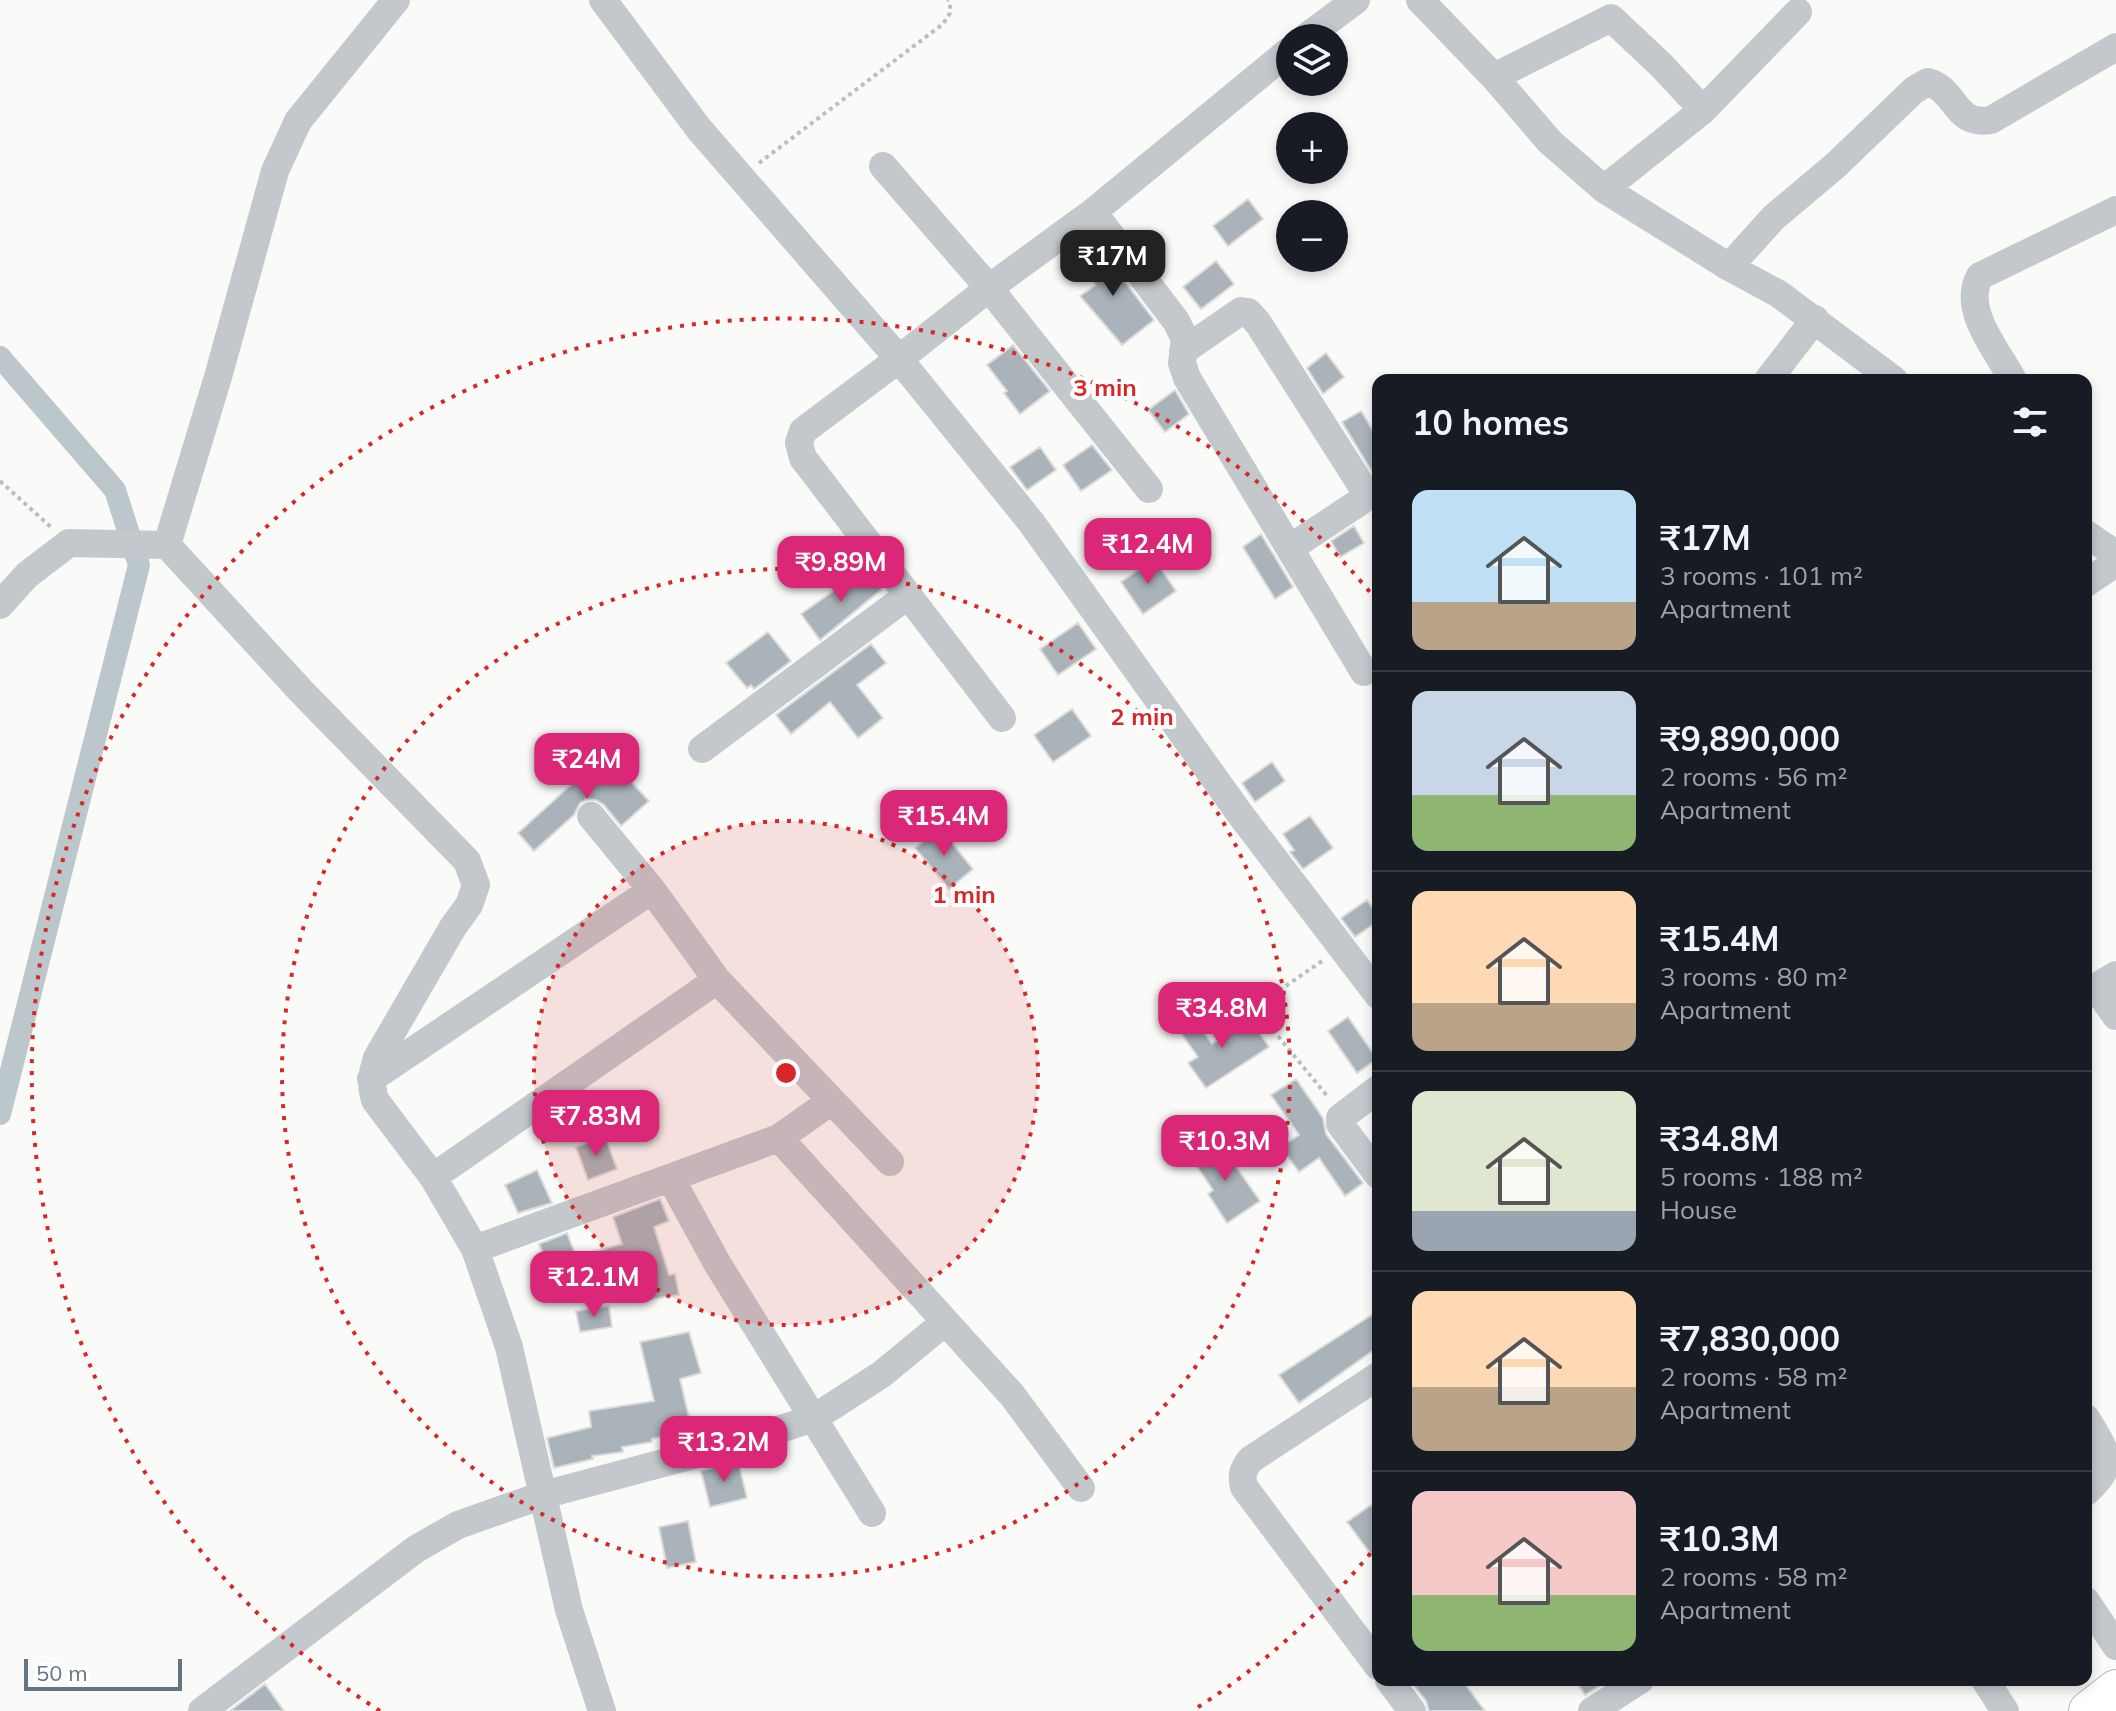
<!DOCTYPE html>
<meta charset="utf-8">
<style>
body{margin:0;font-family:Mulish,sans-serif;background:#20242c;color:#f1f3f6;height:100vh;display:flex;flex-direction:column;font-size:30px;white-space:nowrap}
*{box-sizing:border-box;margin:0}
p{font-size:26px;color:#9ea1a6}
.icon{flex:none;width:44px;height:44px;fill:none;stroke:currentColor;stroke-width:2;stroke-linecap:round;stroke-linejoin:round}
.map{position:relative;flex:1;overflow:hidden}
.side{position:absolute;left:1372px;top:374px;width:720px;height:1312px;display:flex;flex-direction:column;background:#171b24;border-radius:16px;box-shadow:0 4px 12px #0003}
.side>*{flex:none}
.tools{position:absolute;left:1276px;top:24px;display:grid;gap:16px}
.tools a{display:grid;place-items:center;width:72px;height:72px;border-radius:50%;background:#171b24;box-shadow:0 4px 12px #0003;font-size:40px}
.scale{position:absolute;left:24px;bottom:20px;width:158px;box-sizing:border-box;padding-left:8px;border:4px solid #657683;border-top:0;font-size:22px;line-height:28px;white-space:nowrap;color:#657683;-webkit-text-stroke:6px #fff;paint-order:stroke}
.price{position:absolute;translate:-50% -68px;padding:0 18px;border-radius:16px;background:#db2777;color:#fff;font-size:26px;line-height:52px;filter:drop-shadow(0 2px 4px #0008)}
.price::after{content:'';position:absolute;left:50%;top:48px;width:24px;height:18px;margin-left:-12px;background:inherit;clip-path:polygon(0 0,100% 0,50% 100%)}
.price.active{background:#222;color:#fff}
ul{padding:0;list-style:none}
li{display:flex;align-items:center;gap:24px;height:200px;padding:0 40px}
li+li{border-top:2px solid #363941}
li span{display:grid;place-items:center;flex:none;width:224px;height:160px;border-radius:16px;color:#555}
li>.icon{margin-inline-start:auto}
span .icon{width:96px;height:96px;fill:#fffc;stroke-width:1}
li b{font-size:34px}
h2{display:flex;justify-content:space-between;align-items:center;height:96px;padding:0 40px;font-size:34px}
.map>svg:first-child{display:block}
</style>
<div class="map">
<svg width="2116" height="1711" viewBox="0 0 2116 1711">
<rect width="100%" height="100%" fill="#fafaf8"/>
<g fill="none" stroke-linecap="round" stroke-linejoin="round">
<!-- canal -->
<path stroke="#bbc7cb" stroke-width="22" d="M0 357 115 490 139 565 0 1114"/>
</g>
<!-- building -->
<path fill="#aab3b9" stroke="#dcdcda" stroke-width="2" d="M1248 199 1263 219 1228 246 1213 226Z
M1096 244 1154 320 1122 345 1080 296 1096 285 1076 259Z
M1216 261 1234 284 1201 309 1183 287Z
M1013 345 1050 391 1020 414 1004 393 1007 391 987 365Z
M1326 353 1344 377 1323 394 1307 368Z
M1175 390 1189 414 1165 432 1148 410Z
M1361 411 1378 439V482L1342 422Z
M1092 445 1112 470 1081 491 1063 465Z
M1040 447 1056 470 1027 490 1010 467Z
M1354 526 1364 543 1340 557 1331 541Z
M1261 534 1293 587 1275 599 1243 547Z
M1154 559 1176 591 1143 614 1121 582Z
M866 568 882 589 820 640 801 614Z
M1078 623 1096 649 1058 675 1040 649Z
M768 632 791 661 754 689 751 685 747 688 726 663Z
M871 644 886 663 857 685 883 718 858 738 830 702 791 734 776 715Z
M1072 709 1091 736 1053 762 1034 735Z
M605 754 649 801 621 826 604 805 596 800 587 799 580 803 574 815 534 851 518 833Z
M1272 762 1285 781 1255 802 1242 783Z
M1310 816 1333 848 1303 869 1290 852 1294 850 1283 834Z
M940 828 973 869 949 889 915 848Z
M1367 900 1378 916V921L1355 937 1341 918Z
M1348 1017 1377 1059 1357 1073 1328 1031Z
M1194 1018 1212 1044 1250 1019 1269 1047 1206 1088 1188 1063 1198 1057 1178 1029Z
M1296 1079 1323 1118 1326 1134 1363 1183 1345 1196 1319 1158 1299 1172 1281 1147 1299 1135 1271 1095Z
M605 1137 617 1169 588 1180 576 1147Z
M1218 1141 1260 1201 1227 1223 1208 1194 1213 1190 1192 1159Z
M537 1170 552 1203 518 1213 505 1185Z
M660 1199 669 1221 654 1227 669 1275 675 1274 679 1295 645 1300 641 1272 635 1273 633 1266 559 1284 552 1255 545 1258 539 1244 567 1233 576 1256 622 1244 613 1217Z
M609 1306 612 1327 580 1332 576 1311Z
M1378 1311V1347L1299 1403 1279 1375Z
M689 1332 701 1373 680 1379 692 1430 652 1439V1442L622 1447 623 1452 592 1456 593 1459 554 1468 547 1438 591 1427 589 1411 654 1401 640 1342Z
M738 1461 747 1498 710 1507 701 1471Z
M1371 1505 1378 1515V1564L1347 1522Z
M688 1521 696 1562 667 1568 659 1527Z
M1410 1680H1462L1485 1711H1429L1426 1701Z
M1575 1680H1609L1585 1695Z
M265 1684 284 1711H230Z"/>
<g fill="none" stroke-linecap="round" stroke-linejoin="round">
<defs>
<path id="highway" d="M2089 1711 2116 1690"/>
</defs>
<!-- highway casing -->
<use href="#highway" stroke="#b4b9bd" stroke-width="42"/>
<!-- path -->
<path stroke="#bbbfc2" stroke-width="4" stroke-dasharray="4 4" stroke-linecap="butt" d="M759 163 943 24 950 13V3L948 0
M0 481 52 528
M1322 961 1267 999 1260 1014 1328 1097"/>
<!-- minor -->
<path stroke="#c3c8cc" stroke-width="28" d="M603 0 699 129 899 359 803 431 799 443 803 458 1002 718
M1420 0 1494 77 1550 142 1604 189 1729 267 1779 294 1894 380
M1305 38 1356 0
M1494 77 1611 18 1661 65 1703 110
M883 166 989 288 899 359 1031 522 1240 814 1378 995
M1604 189 1703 110 1798 12
M1093 212 1176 321 1185 339 1182 363 1187 378 1364 672
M1729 267 1773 218 1836 165 1914 90 1928 82C1958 91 1953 126 1991 120L2116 47
M1183 351 1241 311 1248 312 1258 323 1360 483 1364 492 1361 501 1290 548
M1768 380 1815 319
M2013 380C1997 350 1961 309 1980 276L2116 210
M1149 489 989 288 1093 212 1290 50
M2086 534 2116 554
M167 545 218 377 275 171 298 121 396 0
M2086 583 2116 563
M0 605 27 575 69 543 167 545 300 690 467 861 476 885 469 905 453 927 377 1058C372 1074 370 1084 375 1100L433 1177 475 1249 509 1347 569 1610 602 1711
M702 749 907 596
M591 816 652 890 717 980 890 1162
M2096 988 2116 1016
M2086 993 2116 975
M371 1079 652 890
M1378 1089 1340 1118V1124L1378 1175
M779 1138 1012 1395 1081 1488
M433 1177 717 980
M671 1179 717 1263 872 1513
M475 1249 779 1138 830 1102
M1378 1376 1250 1460C1243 1470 1241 1475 1244 1487L1378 1666
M2086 1418C2108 1454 2116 1465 2086 1492
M2086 1601 2116 1646
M1389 1680 1412 1711
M1985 1680 2005 1711
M202 1711 416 1549 458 1525 543 1495 735 1444 814 1418 882 1374 945 1322
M1592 1711 1640 1680"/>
<!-- highway -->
<use href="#highway" stroke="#fff" stroke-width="40"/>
</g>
<!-- distance rings -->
<circle cx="786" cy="1073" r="252" fill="#d62828" fill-opacity=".12"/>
<g fill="none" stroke="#d62828" stroke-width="4" stroke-dasharray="4 8">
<circle cx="786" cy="1073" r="252"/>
<circle cx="786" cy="1073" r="504"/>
<path d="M1378 1544A756 756 0 0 1 1192 1711M380 1711A756 756 0 1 1 1378 602"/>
</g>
<circle cx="786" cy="1073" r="12" fill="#d62828" stroke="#fff" stroke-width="4"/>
<g font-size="24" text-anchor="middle" font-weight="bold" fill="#d62828" stroke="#fff" stroke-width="8" stroke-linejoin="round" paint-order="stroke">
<text x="1105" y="396">3 min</text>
<text x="1142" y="725">2 min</text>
<text x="964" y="903">1 min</text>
</g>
</svg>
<div class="tools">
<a><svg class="icon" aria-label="layers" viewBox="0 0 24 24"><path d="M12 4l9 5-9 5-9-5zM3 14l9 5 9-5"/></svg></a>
<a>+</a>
<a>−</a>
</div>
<div class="scale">50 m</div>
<b class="price active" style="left:1113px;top:298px">₹17M</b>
<b class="price" style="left:1148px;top:586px">₹12.4M</b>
<b class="price" style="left:841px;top:604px">₹9.89M</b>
<b class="price" style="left:587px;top:801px">₹24M</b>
<b class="price" style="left:944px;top:858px">₹15.4M</b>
<b class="price" style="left:1222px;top:1050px">₹34.8M</b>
<b class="price" style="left:596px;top:1158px">₹7.83M</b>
<b class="price" style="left:1225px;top:1183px">₹10.3M</b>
<b class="price" style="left:594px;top:1319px">₹12.1M</b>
<b class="price" style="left:724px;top:1484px">₹13.2M</b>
<section class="side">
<h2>10 homes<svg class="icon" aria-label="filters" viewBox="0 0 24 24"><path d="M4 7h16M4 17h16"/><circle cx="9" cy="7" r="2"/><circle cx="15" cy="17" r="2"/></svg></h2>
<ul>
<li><span style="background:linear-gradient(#bfe0f5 70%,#b9a48a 0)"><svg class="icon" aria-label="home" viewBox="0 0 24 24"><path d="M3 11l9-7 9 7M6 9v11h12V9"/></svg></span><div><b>₹17M</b><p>3 rooms · 101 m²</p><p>Apartment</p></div></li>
<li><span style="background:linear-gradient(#c9d6e8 65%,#8fb573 0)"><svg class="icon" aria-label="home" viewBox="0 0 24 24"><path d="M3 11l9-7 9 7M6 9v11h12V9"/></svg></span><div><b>₹9,890,000</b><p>2 rooms · 56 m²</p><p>Apartment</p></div></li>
<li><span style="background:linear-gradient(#ffd9b3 70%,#b9a48a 0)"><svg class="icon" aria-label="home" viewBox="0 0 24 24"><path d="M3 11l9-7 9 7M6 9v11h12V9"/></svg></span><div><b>₹15.4M</b><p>3 rooms · 80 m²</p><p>Apartment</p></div></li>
<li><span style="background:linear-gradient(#dfe7d0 75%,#9aa5b1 0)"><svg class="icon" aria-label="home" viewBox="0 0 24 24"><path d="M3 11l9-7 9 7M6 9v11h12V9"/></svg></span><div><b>₹34.8M</b><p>5 rooms · 188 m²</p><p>House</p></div></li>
<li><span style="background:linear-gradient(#ffd9b3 60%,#b9a48a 0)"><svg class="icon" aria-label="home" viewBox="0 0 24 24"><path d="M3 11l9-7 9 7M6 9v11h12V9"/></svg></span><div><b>₹7,830,000</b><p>2 rooms · 58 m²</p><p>Apartment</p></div></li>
<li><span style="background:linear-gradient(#f6c9c9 65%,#8fb573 0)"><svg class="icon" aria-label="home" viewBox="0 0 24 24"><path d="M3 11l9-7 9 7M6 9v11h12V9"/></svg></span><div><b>₹10.3M</b><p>2 rooms · 58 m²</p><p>Apartment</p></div></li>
</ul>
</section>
</div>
